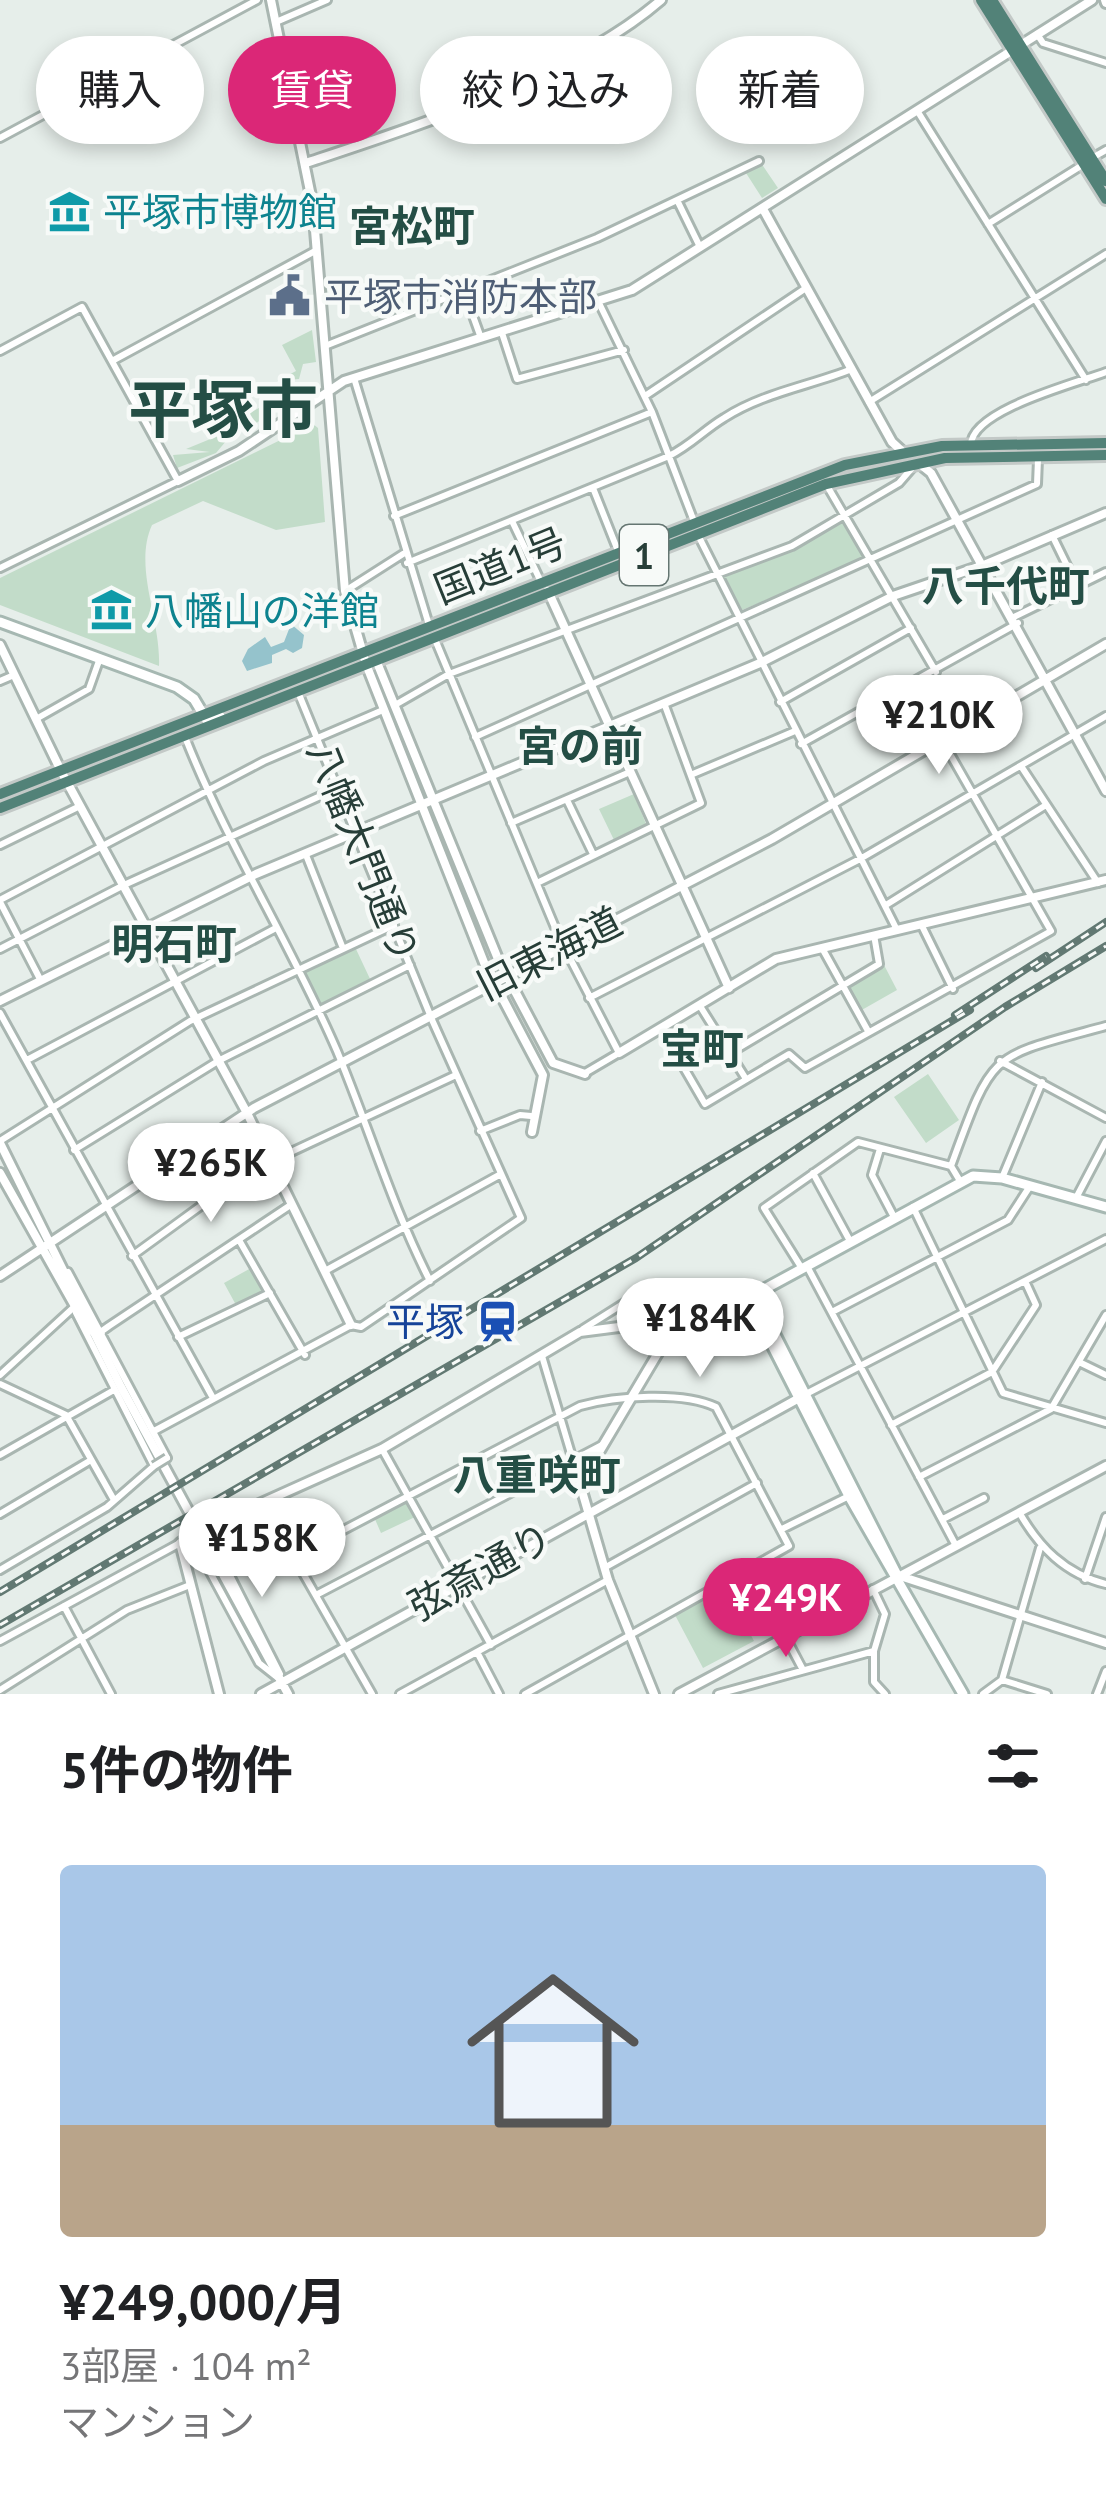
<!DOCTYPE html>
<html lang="ja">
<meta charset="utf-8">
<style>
body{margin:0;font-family:"PT Sans","Noto Sans JP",sans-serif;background:#f2f2f2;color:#202124;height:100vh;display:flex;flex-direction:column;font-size:45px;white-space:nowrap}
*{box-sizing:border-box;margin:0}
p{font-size:39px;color:#757577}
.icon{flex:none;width:66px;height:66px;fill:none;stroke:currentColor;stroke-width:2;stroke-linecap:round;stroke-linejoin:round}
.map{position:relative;height:1694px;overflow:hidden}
.side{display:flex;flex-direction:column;background:#fff;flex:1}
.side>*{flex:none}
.hud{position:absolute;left:36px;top:36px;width:1035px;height:108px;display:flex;gap:24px}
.price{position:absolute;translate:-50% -102px;padding:0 27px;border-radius:42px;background:#fff;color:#222;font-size:39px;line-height:78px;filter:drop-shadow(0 3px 6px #0008)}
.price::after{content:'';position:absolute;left:50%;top:72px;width:36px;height:27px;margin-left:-18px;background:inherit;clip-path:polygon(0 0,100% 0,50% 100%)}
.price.current{background:#db2777;color:#fff}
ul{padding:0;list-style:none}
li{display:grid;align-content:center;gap:24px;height:636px;padding:0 60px}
li span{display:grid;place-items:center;height:372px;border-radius:12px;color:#555}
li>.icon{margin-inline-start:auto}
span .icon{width:216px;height:216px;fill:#fffc;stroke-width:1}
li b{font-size:51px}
h2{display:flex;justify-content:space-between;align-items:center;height:144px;padding:0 60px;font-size:51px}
.tag{padding:0 42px;border-radius:54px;background:#fff;box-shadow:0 6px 18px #0003;font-size:42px;line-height:108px}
.tag.current{background:#db2777;color:#fff}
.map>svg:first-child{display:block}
</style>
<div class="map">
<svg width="1106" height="1694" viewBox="0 0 1106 1694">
<rect width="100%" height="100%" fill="#e6eeea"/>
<!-- green -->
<path fill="#c2dcc9" d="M761 163 778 188 762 198 746 173Z
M312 330 316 362 303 364 299 379 277 381 296 371 282 345Z
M300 392 255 424 243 417 285 393Z
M313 424 318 428 325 522 276 530 203 501 152 525C133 567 161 619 159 666L0 605V578Z
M237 428 216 453 177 468 173 455 210 452 186 449Z
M845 514 873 556 737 612 720 575 792 546Z
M634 794 646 824 614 840 599 809Z
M355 947 371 981 319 1006 303 971Z
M884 965 897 990 860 1011 846 986Z
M928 1074 959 1120 926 1143 894 1097Z
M251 1268 264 1291 236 1305 224 1283Z
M407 1502 415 1517 381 1533 374 1517Z
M726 1588 754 1641 703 1668 675 1615Z"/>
<!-- water -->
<path fill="#95c3cc" d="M291 624 304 635 302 648 293 653 286 649 272 655V663L247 671 242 661 248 649 265 637 271 647 284 642Z"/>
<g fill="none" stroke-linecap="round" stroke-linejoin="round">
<defs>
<path id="minor" d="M276 22 327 0
M1037 34 1043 43 1106 63
M918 112 1086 380
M0 138 257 0
M1092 158 1106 150
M678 202 700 247
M988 224 1084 164
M464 291 481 338
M600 305 652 412 695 524
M502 333 517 379 624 350
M325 346 597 238 759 161
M0 351 82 307 178 481 0 568
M112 361 317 250
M354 378 429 625
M645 396 806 288
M869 402 1106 254
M971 445C971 410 1077 383 1106 372
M826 484 936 672
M593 488 618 551
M394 516 652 412
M512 521 541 582
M1052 535 1077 586
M699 537 897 930
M407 563 669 456C691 445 704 430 724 418 763 393 809 386 852 369
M345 591 403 554
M1014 617 1106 572
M434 637 559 937 619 1053 585 1073
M0 681 14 675
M901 691 930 747
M780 702 911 628
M395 705 449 674 792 546 899 483 912 468
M36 719 89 689 100 658
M185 737C228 846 291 944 337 1051 369 1128 392 1206 430 1281
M475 737 1037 484 1038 459
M801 744 1018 623
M1021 766 1098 883
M693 774 795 731
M567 800 593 854
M511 823 630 772
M0 845 80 806
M306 855 342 946
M537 883 701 803 664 703
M0 900 264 761 383 710
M0 902 41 981
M886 905 1046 805
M921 924 953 989
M822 948 868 1031
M0 949 124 885 338 788
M589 998 860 859 1106 716
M700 1006 746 1079
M0 1013 213 1398
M662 1030 705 1104 789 1054 805 1068 1051 931 942 740
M730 1053 879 964 874 935
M27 1060 274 929
M1000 1061 1106 1118
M480 1131 520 1115 531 1116
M0 1141 190 1021 394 925
M880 1149 872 1175 894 1217
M74 1150 218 1061 410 965
M951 1166C994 1049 988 1058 1106 1026
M813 1173 850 1241
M1002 1178 1042 1082
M1076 1198 1106 1141
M913 1207 1003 1393 1106 1423
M239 1240 305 1355
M132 1256 246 1173 456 1075
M801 1267 764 1208 858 1142 951 1166 960 1181
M808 1268 955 1544
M325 1271 501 1174
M68 1272 167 1458
M832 1312 1008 1220 1030 1186
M583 1329 648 1288 674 1287
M178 1337 270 1293
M101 1345 102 1331 109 1326 292 1204
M542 1356 580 1484
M1079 1362 1106 1375
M0 1375 73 1308
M0 1384 66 1415 114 1500
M806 1394 1106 1239
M891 1425 992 1372 1036 1305 1025 1281
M156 1430 351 1325 361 1327 521 1218 433 1022 298 692
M382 1449 491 1645
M0 1455 114 1390
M919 1477 1051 1409 1106 1315
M263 1503 372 1694
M1019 1512C1039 1547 1065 1574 1106 1584
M0 1514 91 1460
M943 1519 984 1498
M206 1528 280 1674
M782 1529 849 1496
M191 1537 259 1663 278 1678
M294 1556 580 1406C615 1396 683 1391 716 1407L789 1546 525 1694
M604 1568 757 1483
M748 1568 782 1638
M0 1570 107 1507 154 1466 76 1313
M1085 1579 1106 1517
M873 1589 885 1614 874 1651V1682L885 1694
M316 1595 604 1444
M64 1606 111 1694
M785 1636 803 1670
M0 1641 180 1543
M477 1652 499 1694
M1002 1680 1047 1694
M0 1690 127 1610 190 1585
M400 1694 608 1580
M718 1694 874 1651
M983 1694 1002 1680 1040 1548
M1097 1694 1106 1671"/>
<path id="tertiary" d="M271 0 313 206 345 591 366 664 485 965 543 1075 532 1132
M1105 0 1106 3
M306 163C417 126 573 76 661 0
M763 209 892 442 904 453
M921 465 931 473 1106 791
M178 481 239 451 344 381 632 290 1092 0
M548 591 729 988
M0 645 61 771 247 1113 351 1325
M376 660 498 959 553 1063 585 1074
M0 1001 256 874 760 663 893 596 984 565 1106 513
M619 1053 776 959 1106 880
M0 1143 121 1387 288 1694
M0 1173 89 1331
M0 1276 254 1108 772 839 1106 644
M206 1528 382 1449 580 1332 720 1314 748 1298
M191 1536 180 1543 219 1694
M897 1575 1106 1643
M261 1694 801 1397
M654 1694 608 1580 580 1484 677 1321
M679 1694 1106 1466"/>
<path id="secondary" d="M0 622 177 687 194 699 206 719 220 716
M748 1298 849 1496 963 1694
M748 1298 973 1176 1002 1178 1106 1207
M751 1301 773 1331 897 1575"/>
<path id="trunk" d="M981 0 1106 199
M992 0 1106 181
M0 794 845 465 942 446 1106 443
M0 808 826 484 945 458 1106 455"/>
</defs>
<!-- minor casing -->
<use href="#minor" stroke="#a9b6b1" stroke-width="12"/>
<!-- tertiary casing -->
<use href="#tertiary" stroke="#a9b6b1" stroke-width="14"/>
<!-- secondary casing -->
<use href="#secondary" stroke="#a6b8b2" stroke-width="15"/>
<!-- trunk casing -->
<use href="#trunk" stroke="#c3c9c7" stroke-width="16"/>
<!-- minor -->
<use href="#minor" stroke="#fff" stroke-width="6"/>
<!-- tertiary -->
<use href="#tertiary" stroke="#fff" stroke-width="8"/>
<!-- secondary -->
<use href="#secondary" stroke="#fff" stroke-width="9"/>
<!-- trunk -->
<use href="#trunk" stroke="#528278" stroke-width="10"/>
<defs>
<path id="rail" d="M1036 968 1106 922
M955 1015 1046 956
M0 1592 970 1010
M0 1625 636 1258 1005 1007 1106 946"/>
</defs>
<!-- rail casing -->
<use href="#rail" stroke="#627973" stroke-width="8"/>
<!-- rail -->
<use href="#rail" stroke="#f7faf8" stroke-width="3" stroke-dasharray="9" stroke-linecap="butt"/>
<defs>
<path id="minor-bridge" d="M154 1466 167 1458"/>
<path id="tertiary-bridge" d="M191 1536 206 1528"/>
</defs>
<!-- minor-bridge casing -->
<use href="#minor-bridge" stroke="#a9b6b1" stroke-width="12" stroke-linecap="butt"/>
<!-- tertiary-bridge casing -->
<use href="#tertiary-bridge" stroke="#a9b6b1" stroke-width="14" stroke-linecap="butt"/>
<!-- minor-bridge -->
<use href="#minor-bridge" stroke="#fff" stroke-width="6"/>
<!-- tertiary-bridge -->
<use href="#tertiary-bridge" stroke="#fff" stroke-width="8"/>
</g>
<!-- icons -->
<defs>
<symbol id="museum-bare" viewBox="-9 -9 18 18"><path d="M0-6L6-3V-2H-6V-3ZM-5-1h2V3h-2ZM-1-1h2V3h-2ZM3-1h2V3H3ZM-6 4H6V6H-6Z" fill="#0f9aa8" stroke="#f7faf8" stroke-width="2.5" paint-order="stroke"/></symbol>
<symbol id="civic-bare" viewBox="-9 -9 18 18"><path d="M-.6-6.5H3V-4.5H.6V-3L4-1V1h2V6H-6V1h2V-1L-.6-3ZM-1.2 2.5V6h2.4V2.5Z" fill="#5c6f8a" stroke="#f7faf8" stroke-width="2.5" paint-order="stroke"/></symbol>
<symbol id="station-bare" viewBox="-9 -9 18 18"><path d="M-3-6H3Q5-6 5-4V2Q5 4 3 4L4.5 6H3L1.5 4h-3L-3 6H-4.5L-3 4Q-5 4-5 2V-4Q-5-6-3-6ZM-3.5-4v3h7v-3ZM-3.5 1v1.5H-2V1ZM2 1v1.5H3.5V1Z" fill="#1a4fb4" stroke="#f7faf8" stroke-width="2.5" paint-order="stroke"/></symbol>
</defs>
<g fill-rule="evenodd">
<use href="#museum-bare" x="40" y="182" width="59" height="59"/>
<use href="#civic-bare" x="260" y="266" width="59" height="59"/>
<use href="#museum-bare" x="82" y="580" width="59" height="59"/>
<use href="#station-bare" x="468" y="1292" width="59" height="59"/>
</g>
<g text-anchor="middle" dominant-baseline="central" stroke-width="9" stroke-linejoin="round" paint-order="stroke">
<!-- shield labels -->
<rect fill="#f7faf8" stroke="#657672" stroke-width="3" x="620" y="525" width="48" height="60" rx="9"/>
<g font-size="36" font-weight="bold" fill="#273e38">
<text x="644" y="555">1</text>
</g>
<!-- culture labels -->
<g font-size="39" fill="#0d838f" stroke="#f7faf8" text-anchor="start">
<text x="103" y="211">平塚市博物館</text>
<text x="145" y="610">八幡山の洋館</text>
</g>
<!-- service labels -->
<g font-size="39" fill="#4e5e75" stroke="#f7faf8" text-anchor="start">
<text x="324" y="296">平塚市消防本部</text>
</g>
<!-- street labels -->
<g font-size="39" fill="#273e38" stroke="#f7faf8">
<text transform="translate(500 565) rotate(-22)">国道1号</text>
<text transform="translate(364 852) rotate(68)">八幡大門通り</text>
<text transform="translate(549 953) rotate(-27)">旧東海道</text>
<text transform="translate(480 1571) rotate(-29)">弦斎通り</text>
</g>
<!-- transit labels -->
<g font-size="39" fill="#164399" stroke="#f7faf8" text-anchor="end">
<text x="464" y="1321">平塚</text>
</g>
<!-- neighbourhood labels -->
<g font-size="42" font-weight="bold" fill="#244e45" stroke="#f7faf8">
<text x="412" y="225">宮松町</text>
<text x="1006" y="585">八千代町</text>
<text x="580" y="745">宮の前</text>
<text x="174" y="943">明石町</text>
<text x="702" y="1048">宝町</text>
<text x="537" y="1474">八重咲町</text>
</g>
<!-- town labels -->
<g font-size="63" font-weight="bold" fill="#244e45" stroke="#f7faf8">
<text x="223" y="408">平塚市</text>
</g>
</g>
</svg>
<b class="price" style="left:939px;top:777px">¥210K</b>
<b class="price" style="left:211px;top:1225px">¥265K</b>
<b class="price" style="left:700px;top:1380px">¥184K</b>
<b class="price" style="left:262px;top:1600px">¥158K</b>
<b class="price current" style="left:786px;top:1660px">¥249K</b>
<div class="hud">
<a class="tag">購入</a>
<a class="tag current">賃貸</a>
<a class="tag">絞り込み</a>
<a class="tag">新着</a>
</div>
</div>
<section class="side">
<h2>5件の物件<svg class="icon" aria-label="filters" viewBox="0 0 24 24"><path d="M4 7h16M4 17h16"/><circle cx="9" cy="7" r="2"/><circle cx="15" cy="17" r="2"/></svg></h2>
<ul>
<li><span style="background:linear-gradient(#a9c7e8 70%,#b9a48a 0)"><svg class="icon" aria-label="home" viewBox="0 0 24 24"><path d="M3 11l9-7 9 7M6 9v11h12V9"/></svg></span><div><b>¥249,000/月</b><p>3部屋 · 104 m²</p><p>マンション</p></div></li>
</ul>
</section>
